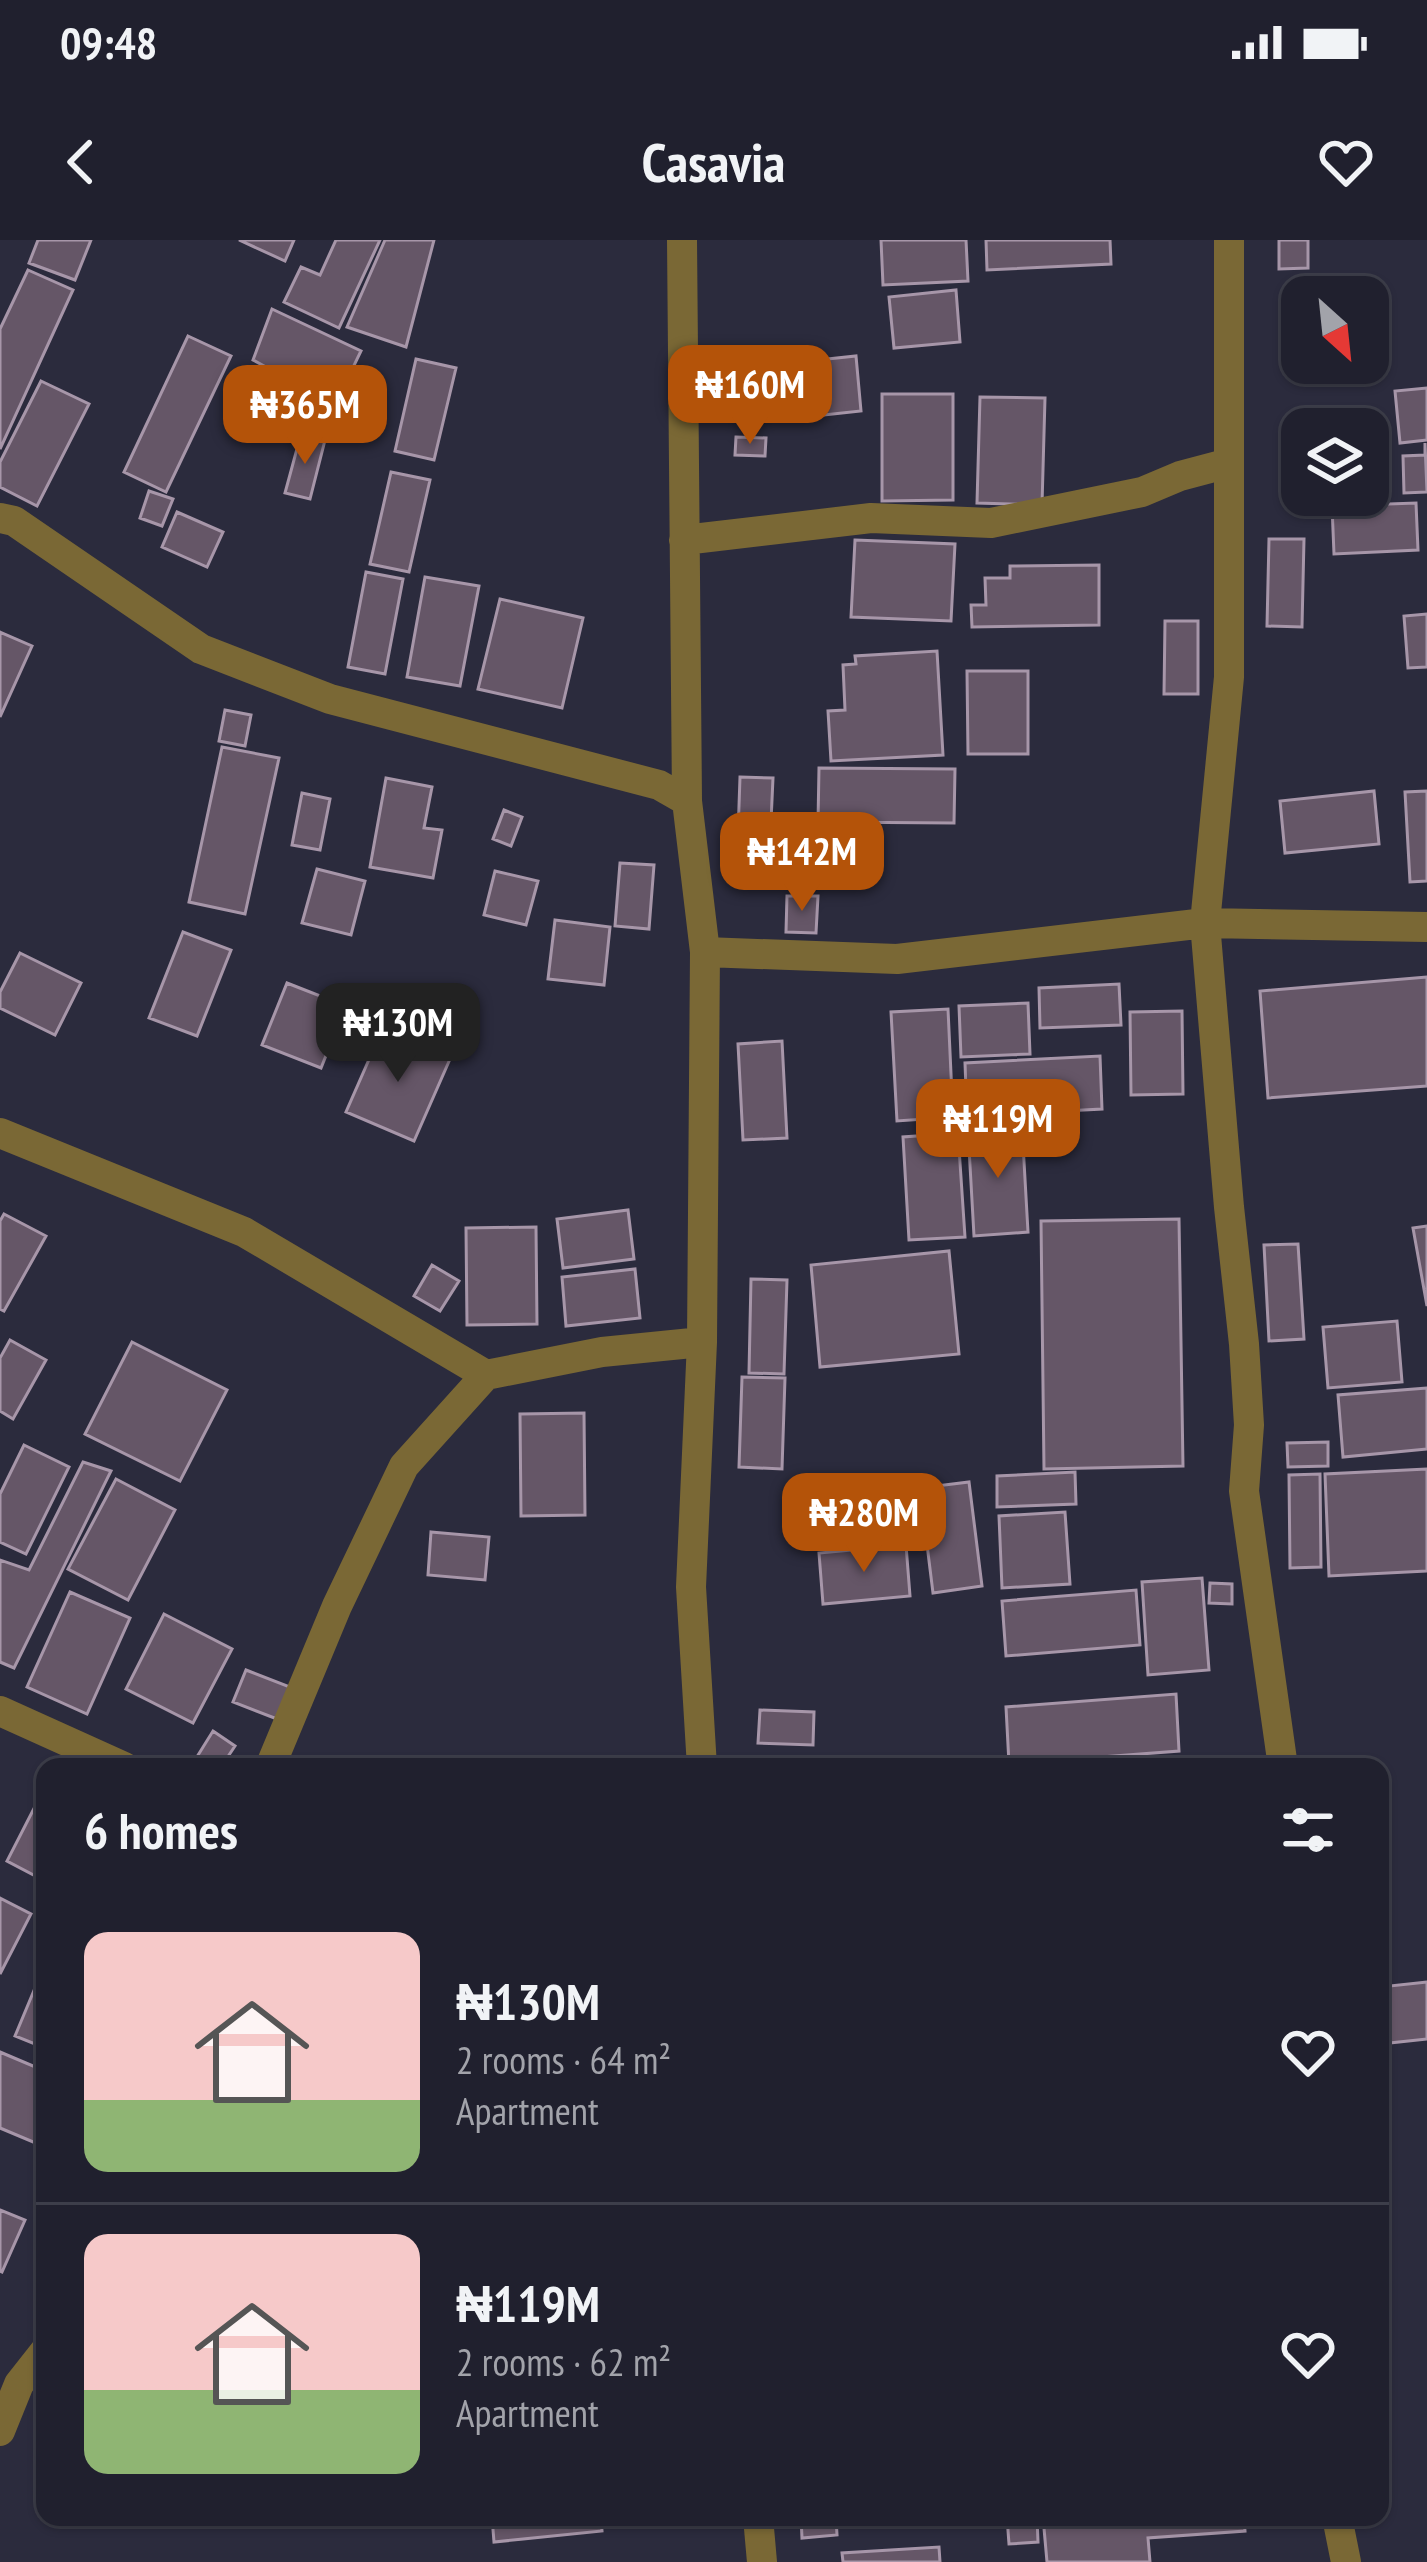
<!DOCTYPE html>
<meta charset="utf-8">
<style>
body{margin:0;font-family:"PT Sans Narrow",sans-serif;background:#2d2d3a;color:#f1f3f6;height:100vh;display:flex;flex-direction:column;font-size:45px;white-space:nowrap}
*{box-sizing:border-box;margin:0}
p{font-size:39px;color:#a2a3aa}
.icon{flex:none;width:66px;height:66px;fill:none;stroke:currentColor;stroke-width:2;stroke-linecap:round;stroke-linejoin:round}
.map{position:relative;flex:1;overflow:hidden}
.panel{position:absolute;left:36px;top:1518px;width:1353px;height:768px;display:flex;flex-direction:column;background:#20202e;border-radius:24px;box-shadow:0 3px 9px #0004,0 0 0 3px #3d3e4a}
.panel>*{flex:none}
.needle{width:78px;rotate:153deg}
.tools{position:absolute;left:1281px;top:36px;display:grid;gap:24px}
.tools a{display:grid;place-items:center;width:108px;height:108px;border-radius:24px;background:#20202e;box-shadow:0 3px 9px #0004,0 0 0 3px #3d3e4a;font-size:60px}
.price{position:absolute;translate:-50% -102px;padding:0 27px;border-radius:24px;background:#b45309;color:#fff;font-size:39px;line-height:78px;filter:drop-shadow(0 3px 6px #0008)}
.price::after{content:'';position:absolute;left:50%;top:72px;width:36px;height:27px;margin-left:-18px;background:inherit;clip-path:polygon(0 0,100% 0,50% 100%)}
.price.on{background:#222;color:#fff}
ul{padding:0;list-style:none}
li{display:flex;align-items:center;gap:36px;height:300px;padding:0 48px}
li+li{border-top:3px solid #3d3e4a}
li span{display:grid;place-items:center;flex:none;width:336px;height:240px;border-radius:24px;color:#555}
li>.icon{margin-inline-start:auto}
span .icon{width:144px;height:144px;fill:#fffc;stroke-width:1}
li b{font-size:51px}
h2{display:flex;justify-content:space-between;align-items:center;height:144px;padding:0 48px;font-size:51px}
.status{display:flex;justify-content:space-between;align-items:center;height:84px;padding:0 60px;background:#20202e;direction:ltr}
.status svg{height:33px;fill:currentColor}
header{display:flex;justify-content:space-between;align-items:center;height:156px;padding:0 48px;background:#20202e;font-size:54px;font-weight:600}
.map>svg:first-child{display:block}
</style>
<div class="status"><b>09:48</b><svg viewBox="0 0 49 12"><path d="M0 12V9h3v3zM5 12V6h3v6zM10 12V3h3v9zM15 12V0h3v12zM26 1h20v11H26zM47 4h2v5h-2z"/></svg></div>
<header><svg class="icon" aria-label="back" viewBox="0 0 24 24"><path d="M15 5l-7 7 7 7"/></svg>Casavia<svg class="icon" aria-label="heart" viewBox="0 0 24 24"><path d="M12 20l-8-8c-3-5 5-10 8-4 3-6 11-1 8 4z"/></svg></header>
<div class="map">
<svg width="1427" height="2322" viewBox="0 0 1427 2322">
<rect width="100%" height="100%" fill="#2b2b3d"/>
<!-- building -->
<path fill="#655667" stroke="#a796a9" stroke-width="3" d="M38 0H91L75 40 29 23Z
M239 0H294L285 21Z
M336 0H380L339 88 284 62 301 27 320 35Z
M385 0H434L406 107 347 87Z
M881 0H966L968 41 883 45Z
M986 0H1110L1111 24 987 30Z
M1279 0H1308V28L1279 29Z
M28 30 73 50 0 209V89Z
M956 50 960 102 894 108 889 57Z
M272 69 361 111 335 165 253 120Z
M188 96 231 116 166 252 124 232Z
M856 116 861 171 777 180 771 125Z
M416 119 456 128 434 220 395 211Z
M41 141 89 164 37 266 0 247V222Z
M1427 148V200L1400 203 1395 151Z
M882 154H953V260L882 261Z
M980 157 1045 158 1042 265 977 263Z
M736 158H772L773 179 736 180Z
M301 194 325 200 310 259 285 253Z
M736 197 766 198 765 216 735 215Z
M1425 203 1427 252 1404 253 1403 216 1425 215Z
M391 232 430 240 409 332 370 324Z
M149 251 173 259 162 286 140 278Z
M1416 263 1418 310 1334 314 1332 266Z
M177 272 223 292 207 327 162 307Z
M1269 299H1304L1302 387 1267 386Z
M855 300 955 304 951 381 851 377Z
M1099 325V385L972 387 971 365H986L985 338H1010V326Z
M366 332 403 339 385 434 348 427Z
M425 337 479 346 460 446 407 437Z
M500 359 583 378 562 468 478 449Z
M1427 374V427L1408 428 1404 376Z
M1165 381H1198V454H1164Z
M0 392 32 406 0 477Z
M937 411 943 515 831 521 828 471 845 470 843 425 856 424 855 416Z
M967 431H1028V514H968Z
M225 470 251 475 245 506 219 501Z
M222 507 279 518 245 674 189 662Z
M819 528 955 529 954 583 818 582Z
M740 537 773 538 769 625 737 624Z
M386 538 432 547 424 588 442 590 433 638 370 627Z
M1374 551 1379 604 1285 613 1280 561Z
M1427 551V641L1410 642 1405 552Z
M302 553 330 559 320 610 292 605Z
M504 570 522 577 511 606 493 599Z
M620 623 654 625 649 689 615 686Z
M317 629 365 641 351 695 302 683Z
M495 631 538 641 526 685 484 675Z
M787 656H818L816 693 786 692Z
M555 680 610 687 604 745 548 739Z
M183 692 231 710 197 796 149 778Z
M20 713 81 743 55 795 0 768V752Z
M1427 737V846L1268 858 1260 751Z
M287 743 346 766 321 828 262 805Z
M1119 744 1121 785 1040 788 1039 748Z
M1028 763 1030 814 961 817 959 766Z
M948 769 953 877 897 881 891 772Z
M1182 771 1183 854 1131 855 1130 772Z
M382 790 450 819 414 901 346 872Z
M782 801 787 898 743 900 738 804Z
M1100 816 1102 869 967 876 965 823Z
M1022 886 1028 992 974 996 968 890Z
M958 893 965 997 909 1000 903 897Z
M628 970 634 1019 563 1028 557 979Z
M4 974 46 996 4 1071 0 1069V981Z
M1179 979 1183 1226 1044 1229 1041 981Z
M1427 986V1066L1413 988Z
M536 987 537 1084 467 1085 466 988Z
M1298 1004 1304 1099 1269 1101 1264 1005Z
M949 1011 959 1114 820 1127 811 1025Z
M432 1025 459 1041 440 1071 414 1056Z
M635 1029 640 1078 566 1086 562 1037Z
M751 1039 787 1040 784 1134 749 1133Z
M1397 1081 1402 1142 1328 1148 1323 1087Z
M10 1100 46 1120 13 1179 0 1171V1118Z
M132 1102 227 1150 180 1241 85 1194Z
M742 1137 785 1138 782 1229 739 1227Z
M1427 1148V1209L1343 1217 1338 1155Z
M584 1173 585 1275 521 1276 520 1174Z
M1328 1202V1226L1288 1227 1287 1203Z
M24 1205 69 1227 26 1314 0 1302V1254Z
M83 1222 111 1231 14 1428 0 1422V1320L29 1330Z
M1427 1229V1331L1329 1336 1325 1234Z
M1075 1232 1076 1264 997 1267V1236Z
M1320 1234 1321 1327 1290 1328 1289 1235Z
M116 1239 175 1270 128 1360 68 1329Z
M969 1242 982 1346 933 1353 920 1248Z
M901 1246 904 1299 819 1305 815 1251Z
M1065 1272 1070 1344 1002 1348 999 1276Z
M431 1292 489 1297 485 1340 428 1335Z
M906 1305 910 1356 823 1364 819 1313Z
M1202 1338 1209 1430 1148 1435 1142 1342Z
M1210 1343 1232 1344V1364L1209 1363Z
M1136 1350 1140 1405 1006 1416 1002 1361Z
M70 1352 130 1378 87 1474 27 1447Z
M164 1374 232 1409 193 1483 126 1449Z
M246 1430 290 1447 277 1479 233 1462Z
M1176 1454 1179 1511 1009 1524 1006 1467Z
M760 1470 814 1472 813 1505 758 1503Z
M213 1491 235 1506 221 1527H206L195 1520Z
M45 1547V1641L7 1621Z
M0 1658 31 1674 0 1734Z
M45 1724V1808L15 1796Z
M1427 1742V1799L1380 1804V1747Z
M0 1812 45 1831V1907L0 1888Z
M0 1970 25 1980 2 2032 0 2031Z
M492 2277H601L602 2291 494 2302Z
M801 2277H836L837 2295 802 2298Z
M1007 2277H1037L1038 2302 1009 2304Z
M1043 2277H1244L1245 2291 1148 2298 1150 2322H1047Z
M939 2307 940 2322H843L842 2313Z"/>
<g fill="none" stroke-linecap="round" stroke-linejoin="round">
<!-- street -->
<path stroke="#7a6835" stroke-width="30" d="M682 0 687 561 705 712 702 1102 691 1347 702 1527
M1229 223V437L1205 683 1229 967 1244 1104 1249 1185 1244 1251 1283 1527
M0 278 14 281 201 409 330 459 659 545 687 561
M684 300 871 278 991 283 1142 252 1180 236 1229 223V0
M705 712 897 719 1205 683 1427 687
M0 893 244 992 486 1135
M0 1471 124 1527
M270 1527 337 1366 404 1226 486 1135 602 1112 702 1102
M0 2191 19 2144 45 2111
M758 2277 762 2322
M1337 2277 1346 2322"/>
</g>
</svg>
<div class="tools">
<a><svg class="needle" viewBox="-14 -14 28 28"><path d="M0-13l5 13h-10z" fill="#e53935"/><path d="M0 13l5-13h-10z" fill="#a2a3aa"/></svg></a>
<a><svg class="icon" aria-label="layers" viewBox="0 0 24 24"><path d="M12 4l9 5-9 5-9-5zM3 14l9 5 9-5"/></svg></a>
</div>
<b class="price" style="left:750px;top:207px">₦160M</b>
<b class="price" style="left:305px;top:227px">₦365M</b>
<b class="price" style="left:802px;top:674px">₦142M</b>
<b class="price on" style="left:398px;top:845px">₦130M</b>
<b class="price" style="left:998px;top:941px">₦119M</b>
<b class="price" style="left:864px;top:1335px">₦280M</b>
<section class="panel">
<h2>6 homes<svg class="icon" aria-label="filters" viewBox="0 0 24 24"><path d="M4 7h16M4 17h16"/><circle cx="9" cy="7" r="2"/><circle cx="15" cy="17" r="2"/></svg></h2>
<ul>
<li><span style="background:linear-gradient(#f6c9c9 70%,#8fb573 0)"><svg class="icon" aria-label="home" viewBox="0 0 24 24"><path d="M3 11l9-7 9 7M6 9v11h12V9"/></svg></span><div><b>₦130M</b><p>2 rooms · 64 m²</p><p>Apartment</p></div><svg class="icon" aria-label="heart" viewBox="0 0 24 24"><path d="M12 20l-8-8c-3-5 5-10 8-4 3-6 11-1 8 4z"/></svg></li>
<li><span style="background:linear-gradient(#f6c9c9 65%,#8fb573 0)"><svg class="icon" aria-label="home" viewBox="0 0 24 24"><path d="M3 11l9-7 9 7M6 9v11h12V9"/></svg></span><div><b>₦119M</b><p>2 rooms · 62 m²</p><p>Apartment</p></div><svg class="icon" aria-label="heart" viewBox="0 0 24 24"><path d="M12 20l-8-8c-3-5 5-10 8-4 3-6 11-1 8 4z"/></svg></li>
</ul>
</section>
</div>
